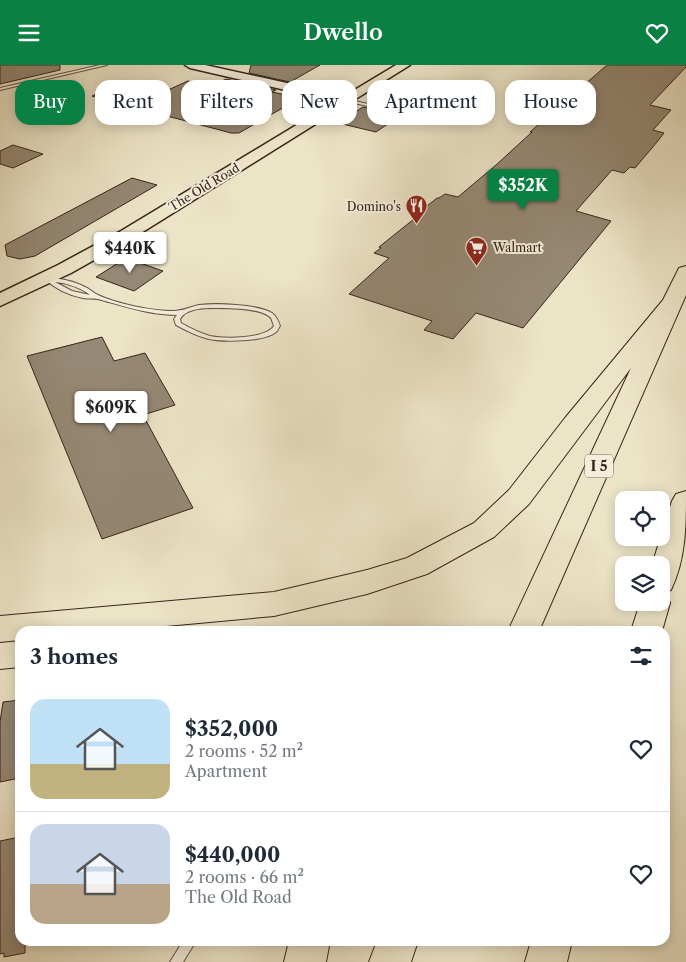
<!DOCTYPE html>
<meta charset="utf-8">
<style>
body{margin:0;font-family:"Libre Caslon Text",serif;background:#f6f6f7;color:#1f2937;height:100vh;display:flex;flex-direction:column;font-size:19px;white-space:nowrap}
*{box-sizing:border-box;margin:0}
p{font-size:16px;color:#747a83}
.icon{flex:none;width:28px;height:28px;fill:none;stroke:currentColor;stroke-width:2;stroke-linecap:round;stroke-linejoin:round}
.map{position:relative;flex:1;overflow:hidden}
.panel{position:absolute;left:15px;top:561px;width:655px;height:320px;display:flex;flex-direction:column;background:#fff;border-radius:15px;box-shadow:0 2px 12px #0003}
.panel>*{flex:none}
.top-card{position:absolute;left:15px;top:15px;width:656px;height:45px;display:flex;gap:10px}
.controls{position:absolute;left:615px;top:426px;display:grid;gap:10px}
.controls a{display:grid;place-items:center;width:55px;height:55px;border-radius:10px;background:#fff;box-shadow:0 2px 12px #0003;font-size:25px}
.price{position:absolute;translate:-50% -42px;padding:0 11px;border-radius:5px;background:#fff;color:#222;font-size:16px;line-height:32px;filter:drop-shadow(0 1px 2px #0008)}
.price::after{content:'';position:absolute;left:50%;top:30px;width:15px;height:11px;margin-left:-8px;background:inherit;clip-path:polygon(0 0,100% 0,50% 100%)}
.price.active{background:#0b8043;color:#fff}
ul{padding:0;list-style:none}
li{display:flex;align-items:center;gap:15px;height:125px;padding:0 15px}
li+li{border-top:1px solid #e0e1e3}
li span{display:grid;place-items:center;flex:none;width:140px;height:100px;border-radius:15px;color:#555}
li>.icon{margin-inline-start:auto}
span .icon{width:60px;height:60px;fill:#fffc;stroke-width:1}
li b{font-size:21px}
h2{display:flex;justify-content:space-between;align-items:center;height:60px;padding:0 15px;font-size:21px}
.pill{padding:0 18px;border-radius:15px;background:#fff;box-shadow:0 2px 12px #0003;font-size:18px;line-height:45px}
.pill.active{background:#0b8043;color:#fff}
header{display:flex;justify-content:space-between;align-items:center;height:65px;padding:0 15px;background:#0b8043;color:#fff;font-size:22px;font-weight:600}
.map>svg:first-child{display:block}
</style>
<header><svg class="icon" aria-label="menu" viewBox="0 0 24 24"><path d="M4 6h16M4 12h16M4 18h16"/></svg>Dwello<svg class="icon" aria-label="heart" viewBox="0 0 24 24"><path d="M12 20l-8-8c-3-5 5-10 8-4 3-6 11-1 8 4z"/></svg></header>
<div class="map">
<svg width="686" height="897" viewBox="0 0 686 897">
<rect width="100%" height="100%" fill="#ece4c7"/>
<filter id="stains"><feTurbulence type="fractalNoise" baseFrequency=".004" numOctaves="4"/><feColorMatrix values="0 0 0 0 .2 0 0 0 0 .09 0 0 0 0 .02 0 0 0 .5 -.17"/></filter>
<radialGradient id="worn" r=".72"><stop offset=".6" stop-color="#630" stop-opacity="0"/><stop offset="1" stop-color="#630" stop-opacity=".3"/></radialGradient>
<!-- building -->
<path fill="#958874" stroke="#37241a" d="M0 0H60V5L0 19Z
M251 0H320L290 17 249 8Z
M607 0H686V2L650 40 671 45 653 65 664 68 657 77 635 103 630 102 624 108 612 105 576 146 611 156 523 263 476 248 453 274 424 265 432 256 349 229 389 193 374 188 381 183 379 182 424 146 422 145 437 133H439L445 129 458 132 496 100 532 67H530Z
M226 14 276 25 272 27 300 33 239 68H231L92 31 121 18 128 20 134 17 168 25 188 16 212 21Z
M391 24 427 32 407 46 370 38Z
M363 42 401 50 376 67 338 58Z
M13 80 43 89 13 103 0 99V86Z
M132 113 157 120 35 191 20 194 7 191 5 180Z
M126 193 163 206 134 226 96 212Z
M102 272 114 296 145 288 175 340 143 350 193 443 102 474 27 291Z
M20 635V713L0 717V657L3 637Z
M20 772V876H25V888L4 892V888L0 889V776Z"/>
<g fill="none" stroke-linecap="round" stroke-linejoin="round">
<defs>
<path id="service" d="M100 0H107L0 25V23Z
M346 34 412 49 414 50 412 51 345 36 344 35Z
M48 212C61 214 74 216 85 222 90 224 93 228 98 230 117 239 153 246 173 246 183 246 190 242 199 240 216 238 257 239 272 248 276 251 278 255 280 261 278 263 278 266 276 267 265 277 223 277 209 274 197 271 187 266 176 260L174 254 177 250C150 250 124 241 98 234 93 233 88 234 83 233 69 230 55 224 45 214ZM55 217C66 218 80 222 90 230L72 226ZM216 243C229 243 262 243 271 253 272 255 273 259 274 261 265 274 225 274 210 271 200 268 190 263 181 258L180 254C187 243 204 243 216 243Z
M183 876H196L183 897H170Z"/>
<path id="secondary" d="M185 0H205L346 31 352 35 346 39 190 3Z"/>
<path id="primary" d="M396 0H410L133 173 71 208 0 241V228L58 200 121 166Z"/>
<path id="motorway" d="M686 201V230L539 566H508L631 303 529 439 494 472 427 509 367 529 274 551 112 566H20V575L0 577V551L274 527 367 505 407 493 474 458 509 425 565 353 663 235 679 203Z
M686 426C686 461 686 494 671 525L662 528 666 529 670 538 662 566H631L640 538H661V500H652L672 436 676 429Z
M20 576V602L0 604V578Z
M289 876H330L326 897H284Z
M377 876H418L411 897H369Z
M531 876H572L567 897H525Z"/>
</defs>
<!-- service casing -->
<use href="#service" stroke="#645445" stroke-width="2"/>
<!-- secondary casing -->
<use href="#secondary" stroke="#37241a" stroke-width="3"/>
<!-- primary casing -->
<use href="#primary" stroke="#37241a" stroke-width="3"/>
<!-- motorway casing -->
<use href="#motorway" stroke="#37241a" stroke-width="2"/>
<!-- service -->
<use href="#service" fill="#f3eddb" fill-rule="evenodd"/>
<!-- secondary -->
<use href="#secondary" fill="#f3eddb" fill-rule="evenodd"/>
<!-- primary -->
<use href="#primary" fill="#ece4c7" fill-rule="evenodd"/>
<!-- motorway -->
<use href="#motorway" fill="#ece4c7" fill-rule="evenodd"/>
</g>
<!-- icons -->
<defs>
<symbol id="restaurant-pin" viewBox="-11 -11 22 30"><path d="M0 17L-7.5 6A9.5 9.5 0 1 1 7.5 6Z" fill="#8f2418" stroke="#f3eddb"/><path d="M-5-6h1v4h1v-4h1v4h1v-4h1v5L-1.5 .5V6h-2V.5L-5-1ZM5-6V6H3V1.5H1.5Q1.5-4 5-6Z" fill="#fff"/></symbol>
<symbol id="supermarket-pin" viewBox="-11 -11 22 30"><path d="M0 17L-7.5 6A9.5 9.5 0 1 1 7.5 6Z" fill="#8f2418" stroke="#f3eddb"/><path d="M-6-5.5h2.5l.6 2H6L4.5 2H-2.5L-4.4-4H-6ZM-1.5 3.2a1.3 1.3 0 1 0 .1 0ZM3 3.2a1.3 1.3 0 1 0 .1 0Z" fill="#fff"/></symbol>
</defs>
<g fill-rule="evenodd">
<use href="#restaurant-pin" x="404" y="128" width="25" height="34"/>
<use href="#supermarket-pin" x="464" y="170" width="25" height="34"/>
</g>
<g text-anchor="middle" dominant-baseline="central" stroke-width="4" stroke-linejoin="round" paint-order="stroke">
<!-- far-street labels -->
<g font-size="12" fill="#37241a" stroke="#f3eddb">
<text transform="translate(204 122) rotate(-31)">The Old Road</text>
</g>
<!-- far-poi labels -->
<g font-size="12" fill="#37241a" stroke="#f3eddb" text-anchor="end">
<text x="401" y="141">Domino's</text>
<text x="493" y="182" text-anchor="start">Walmart</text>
</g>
<!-- shield labels -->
<rect fill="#f3eddb" stroke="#6f6054" stroke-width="1" x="585" y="389.5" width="28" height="23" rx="4"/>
<g font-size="14" font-weight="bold" fill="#37241a">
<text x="599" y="401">I 5</text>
</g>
</g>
<rect width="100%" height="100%" filter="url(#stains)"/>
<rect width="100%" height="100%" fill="url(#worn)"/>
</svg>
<div class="controls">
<a><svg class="icon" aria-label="locate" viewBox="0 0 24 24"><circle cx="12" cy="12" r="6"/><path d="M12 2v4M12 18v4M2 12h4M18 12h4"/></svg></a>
<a><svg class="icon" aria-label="layers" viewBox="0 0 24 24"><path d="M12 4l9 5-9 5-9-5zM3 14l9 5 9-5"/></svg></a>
</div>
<b class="price active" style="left:523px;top:146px">$352K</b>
<b class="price" style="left:130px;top:209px">$440K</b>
<b class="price" style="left:111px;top:368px">$609K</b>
<div class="top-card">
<a class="pill active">Buy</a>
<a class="pill">Rent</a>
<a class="pill">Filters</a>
<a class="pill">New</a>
<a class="pill">Apartment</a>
<a class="pill">House</a>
</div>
<section class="panel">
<h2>3 homes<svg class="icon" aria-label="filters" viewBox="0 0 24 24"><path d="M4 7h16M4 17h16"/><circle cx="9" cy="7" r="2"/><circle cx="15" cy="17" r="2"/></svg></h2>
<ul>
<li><span style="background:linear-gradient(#bfe0f5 65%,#c2b280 0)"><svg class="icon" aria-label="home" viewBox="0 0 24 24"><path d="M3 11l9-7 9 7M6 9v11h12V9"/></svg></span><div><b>$352,000</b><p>2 rooms · 52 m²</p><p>Apartment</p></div><svg class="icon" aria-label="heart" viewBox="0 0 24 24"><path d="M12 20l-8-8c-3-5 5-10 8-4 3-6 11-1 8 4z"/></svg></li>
<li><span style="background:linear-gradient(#c9d6e8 60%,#b9a48a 0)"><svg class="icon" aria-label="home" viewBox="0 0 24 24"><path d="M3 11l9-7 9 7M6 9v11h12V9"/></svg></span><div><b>$440,000</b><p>2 rooms · 66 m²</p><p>The Old Road</p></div><svg class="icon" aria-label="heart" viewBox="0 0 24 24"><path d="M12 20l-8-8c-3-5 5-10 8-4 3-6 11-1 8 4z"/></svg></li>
</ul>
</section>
</div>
